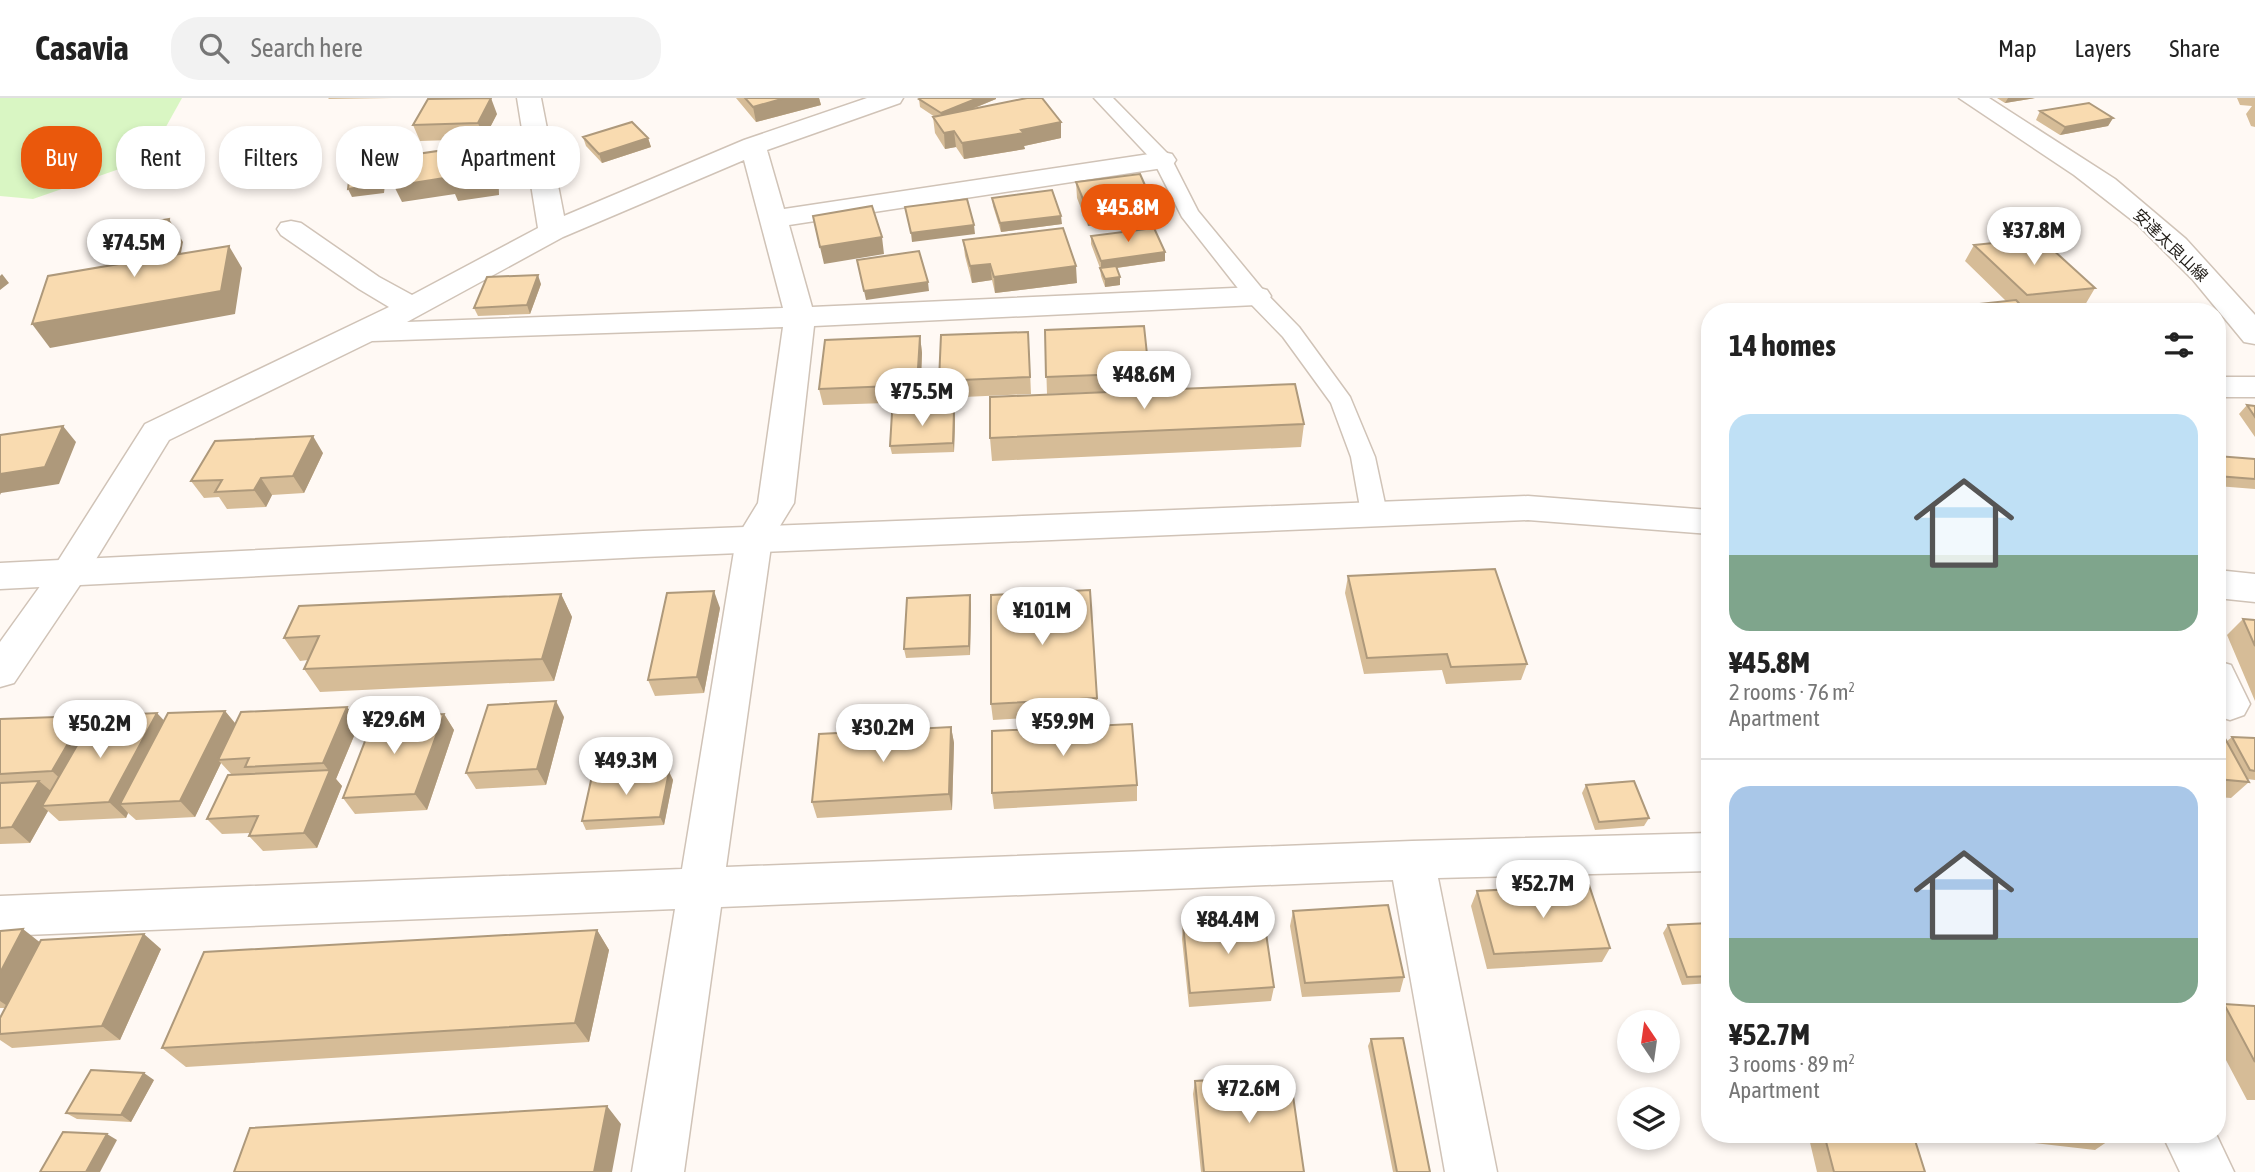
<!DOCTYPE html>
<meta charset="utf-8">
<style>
body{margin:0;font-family:"Asap Condensed","Noto Sans JP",sans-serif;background:#f2f2f2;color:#222;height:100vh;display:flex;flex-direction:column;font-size:26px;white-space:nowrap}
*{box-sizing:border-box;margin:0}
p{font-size:23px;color:#767676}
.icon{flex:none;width:38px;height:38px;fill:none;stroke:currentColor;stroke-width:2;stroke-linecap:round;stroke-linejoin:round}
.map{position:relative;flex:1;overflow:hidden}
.sheet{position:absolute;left:1701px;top:205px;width:525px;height:840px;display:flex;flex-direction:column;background:#fff;border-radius:28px;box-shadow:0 4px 10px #0003}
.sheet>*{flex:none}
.guide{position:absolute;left:21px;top:28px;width:665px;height:63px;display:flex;gap:14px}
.needle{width:46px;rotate:347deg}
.buttons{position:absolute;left:1617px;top:912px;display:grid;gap:14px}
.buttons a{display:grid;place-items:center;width:63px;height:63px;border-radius:50%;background:#fff;box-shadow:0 4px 10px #0003;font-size:35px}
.price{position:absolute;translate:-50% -60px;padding:0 16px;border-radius:24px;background:#fff;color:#222;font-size:23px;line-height:46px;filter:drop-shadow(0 2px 4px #0008)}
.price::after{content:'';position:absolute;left:50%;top:42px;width:21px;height:16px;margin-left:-10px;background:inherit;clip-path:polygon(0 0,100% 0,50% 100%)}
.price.selected{background:#ea580c;color:#fff}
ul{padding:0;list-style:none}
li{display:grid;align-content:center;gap:14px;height:371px;padding:0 28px}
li+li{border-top:2px solid #e0e0e0}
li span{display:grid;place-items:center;height:217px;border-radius:21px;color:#555}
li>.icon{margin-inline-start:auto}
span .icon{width:126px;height:126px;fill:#fffc;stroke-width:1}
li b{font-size:30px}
h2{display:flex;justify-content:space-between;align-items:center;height:84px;padding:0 28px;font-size:30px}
.tag{padding:0 24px;border-radius:28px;background:#fff;box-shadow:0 4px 10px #0003;font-size:24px;line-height:63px}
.tag.selected{background:#ea580c;color:#fff}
header{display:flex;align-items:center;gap:42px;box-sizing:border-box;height:98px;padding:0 35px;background:#fff;border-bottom:2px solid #e0e0e0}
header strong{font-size:33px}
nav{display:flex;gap:38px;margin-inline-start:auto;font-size:24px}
.search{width:490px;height:63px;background:#f2f2f2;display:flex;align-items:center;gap:18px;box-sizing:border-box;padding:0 24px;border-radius:28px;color:#767676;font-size:26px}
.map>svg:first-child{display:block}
</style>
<header>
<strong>Casavia</strong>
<div class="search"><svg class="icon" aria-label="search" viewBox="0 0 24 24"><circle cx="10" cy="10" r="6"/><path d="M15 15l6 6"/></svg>Search here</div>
<nav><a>Map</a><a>Layers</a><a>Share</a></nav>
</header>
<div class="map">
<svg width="2255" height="1074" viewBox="0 0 2255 1074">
<rect width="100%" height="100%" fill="#fff9f4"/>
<!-- green -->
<path fill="#d9f6c3" d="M0 0H182L148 61 33 101 0 98Z"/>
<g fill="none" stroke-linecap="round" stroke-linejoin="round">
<defs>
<path id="service" d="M1094 0H1113L1170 58 1198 113 1264 193 1299 229 1350 299 1375 359 1387 415 1383 421 1374 424 1365 421 1361 415 1351 359 1331 305 1283 239 1248 203 1182 119 1154 64Z"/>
<path id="minor" d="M517 0H541L564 118 744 42 867 0H903L900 5 767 52 784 111 1163 54 1172 56 1176 62 1172 68 1163 70 789 127 812 209 1256 189 1267 192 1271 198 1267 204 1256 207 814 228 794 405 772 441 726 769 1412 743 1710 735V773L1438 780 1497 1074H1445L1393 782 721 809 684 1074H632L675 811 0 838V798L682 771 736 441 758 405 783 229 372 243 169 342 82 484 14 585 0 589V544L56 466 145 326 389 209 359 191 281 137 277 131 281 125 291 123 301 125 379 179 412 197 538 130ZM744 62 783 210 407 224 563 139Z
M2217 279H2255V299H2217Z
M2217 563 2231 567 2250 606 2244 617 2230 622 2217 618Z
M2162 1036H2216L2234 1074H2180Z"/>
<path id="tertiary" d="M1528 398 1710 412V436L1528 422 643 459 0 491V465L643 433Z
M2217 472 2255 476V504L2217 500Z"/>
<path id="secondary" d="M1959 0H1989L2115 81 2186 141 2255 217V246L2244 244 2193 182 2137 126 2074 77Z"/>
</defs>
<!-- service casing -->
<use href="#service" stroke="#d0c3b7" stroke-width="3"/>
<!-- minor casing -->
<use href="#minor" stroke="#d0c3b7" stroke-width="3"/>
<!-- tertiary casing -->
<use href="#tertiary" stroke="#d0c3b7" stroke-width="3"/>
<!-- secondary casing -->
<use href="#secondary" stroke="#d0c3b7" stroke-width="3"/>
<!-- service -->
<use href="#service" fill="#fff" fill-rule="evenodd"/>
<!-- minor -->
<use href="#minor" fill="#fff" fill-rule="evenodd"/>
<!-- tertiary -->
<use href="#tertiary" fill="#fff" fill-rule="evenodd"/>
<!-- secondary -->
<use href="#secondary" fill="#fff" fill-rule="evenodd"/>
</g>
<!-- wall -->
<path fill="#d6bc97" d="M328 0H393L329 1Z
M736 0H819L821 7 756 24Z
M1997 0H2035L2005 5Z
M2237 0H2255V29L2251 28 2246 16 2252 8 2240 7Z
M919 1H996L970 12 1061 40 1024 48 1025 51 964 61 956 49 945 51 935 35 933 19H935L920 9Z
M2040 13 2113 20 2108 28 2060 37 2036 22Z
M497 16 484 41 420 43 413 27Z
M583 39 648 40 651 49 602 65 586 48Z
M1076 84 1152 119 1088 128 1077 100Z
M992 100 1062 126 1001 134 993 108Z
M1091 138 1165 163 1117 170 1120 187 1105 189 1101 178 1100 170 1091 146Z
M963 142 1077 185 995 195 992 182 972 185 965 158Z
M1974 147 2095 190 2085 207 2047 211 2050 214 2026 213 2006 203 1965 163Z
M541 186 530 216 478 218 474 210Z
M1045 232 1149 275V292L1047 296Z
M920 238 922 255 920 304 823 307 819 291Z
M1029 250 1031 296 942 300 939 283Z
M2247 307 2255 308V339L2239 316Z
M954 312 955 321 954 354 892 356 890 348Z
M1304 326 1301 349 992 363 990 340Z
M323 355 304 395 272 397 266 409 227 411 219 399 204 400 191 383Z
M2217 358 2255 361V391L2217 388Z
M1348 478 1527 566 1521 582 1446 586 1442 572 1364 576 1345 495Z
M561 496 572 519 554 583 320 594 304 571 308 562 300 563 284 540Z
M971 506 970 557 906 560 904 551Z
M720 510 704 595 655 598 648 582Z
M2243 521 2255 522V603L2227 537Z
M1097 600 1098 616 993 622 991 606Z
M347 609 359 626 336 681 342 688 317 750 263 753 249 738 250 735 222 736 207 721 232 677 221 665 195 719 136 722 128 715 126 720 59 723 48 713 30 745 0 746V621L90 624 164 623 225 613 235 625Z
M444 616 454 632 427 712 355 716 343 700Z
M564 619 546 687 476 691 466 675Z
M2217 626 2227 643 2232 639 2255 640V682L2247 681 2249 684 2231 700 2217 699Z
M951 629 954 645 952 712 817 720 812 704Z
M669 674 673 682 664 727 586 732 582 723Z
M1137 687V703L994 711 992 695Z
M1586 687 1649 720 1644 728 1595 732 1582 695Z
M1477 793 1610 850 1602 864 1487 871 1471 808Z
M1293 813 1404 879 1400 894 1302 899 1290 828Z
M1710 825V885L1682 887 1663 835 1668 827Z
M1183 826 1274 889 1271 903 1189 909 1182 841Z
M597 832 609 852 589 944 186 969 162 950Z
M0 833 40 844 161 851 120 942 12 950 0 942V936L6 910H0Z
M2224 906 2255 908V1002H2247L2217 945V911Z
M1371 941 1430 1074H1393L1368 948Z
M154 982 131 1024 77 1021 66 1015Z
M1195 983 1304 1074H1201L1193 996Z
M1808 1036H1913L1925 1074H1817Z
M1957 1036H2113L2114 1039 2095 1052Z"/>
<!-- shaded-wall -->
<path fill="#ae997b" d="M491 0 497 16 484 41 478 25Z
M785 0H819L821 7 756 24 753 9Z
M978 0H996V1L942 23 941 15Z
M2008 0H2035L2005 5Z
M2113 20 2108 28 2060 37 2065 29Z
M1061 24V40L1024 48 1025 51 964 61 962 45Z
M954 33 956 49 945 51 944 35Z
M648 40 651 49 602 65 599 56Z
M492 45 498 61 499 97 458 103 455 96 402 104 394 88Z
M383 60 387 69 384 95 352 99 348 91Z
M1152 103V119L1088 128 1087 111Z
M1061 118 1062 126 1001 134 1000 125Z
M169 121 183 144 176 182 161 159Z
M974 127 975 136 912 144 911 135Z
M143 137 157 159 130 164 114 141Z
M882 139 884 156 824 166 820 149Z
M229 148 242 170 235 216 50 250 32 226Z
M1165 154V163L1101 172V163Z
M990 166 992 182 972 185 970 168Z
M1076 168 1077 185 995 195 994 179Z
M2 176 9 185 0 192V178Z
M538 177 541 186 530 216 527 207Z
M1120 179V187L1105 189V181Z
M928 184 929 193 866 202 864 193Z
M920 238 922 255 920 304 917 287Z
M954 312 955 321 954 354 953 345Z
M63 328 76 344 59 386 1 395 0 397V376Z
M313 338 323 355 304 395 293 378Z
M261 380 272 397 266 409 254 392Z
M714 493 720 510 704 595 697 579Z
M561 496 572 519 554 583 542 561Z
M970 497 971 506 970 557 969 548Z
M556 603 564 619 546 687 537 671Z
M347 609 359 626 336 681 342 688 317 750 304 735 329 673 323 665Z
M225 613 238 629 218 662 221 665 195 719 180 703Z
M157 615 172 631 120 706 128 715 126 720 109 704Z
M444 616 454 632 427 712 415 696Z
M84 618 100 634 69 689 52 673Z
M951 629 954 645 952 712 949 696Z
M669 674 673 682 664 727 660 719Z
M39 683 57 698 42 708 48 713 30 745 12 729Z
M23 831 42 846 9 909 0 903V875Z
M597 832 609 852 589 944 575 925Z
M144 836 161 851 120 942 102 928Z
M144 975 154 982 131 1024 121 1017Z
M607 1008 621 1026 612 1074H594Z
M107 1036 117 1042 100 1074H86Z"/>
<!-- building -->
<path fill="#f9dbb0" stroke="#ae997b" stroke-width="2" d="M491 0 478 25 413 27 428 1Z
M745 0H785L753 9Z
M921 0H978L941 15 919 1Z
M1027 0H1042L1061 24 1021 32 1024 35 962 45 954 33 944 35 933 19Z
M2089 5 2113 20 2065 29 2040 13Z
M632 24 648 40 599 56 583 39Z
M492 45V80L452 86 451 79 394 88 397 59Z
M383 60 380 86 348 91 351 65Z
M1140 76 1152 103 1087 111 1076 84Z
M1052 92 1061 118 1000 125 992 100Z
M967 101 974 127 911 135 905 109Z
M872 108 882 139 820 149 813 118Z
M169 121 161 159 229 148 221 193 32 226 48 178 136 163 143 137 114 141 117 130Z
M1063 130 1076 168 994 179 990 166 970 168 963 142Z
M1154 130 1165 154 1101 163 1091 138Z
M2040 140 2095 190 2027 197 1974 147Z
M919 153 928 184 864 193 857 162Z
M1116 168 1120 179 1105 181 1100 170Z
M538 177 527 207 474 210 487 179Z
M2016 202 2027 214H1905Z
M2045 209 2050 214H2033L2030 211Z
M2086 210 2090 214H2060L2059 212Z
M1144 228 1149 275 1046 279 1045 232Z
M1028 234 1030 279 939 283 941 237Z
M920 238 917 287 819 291 825 242Z
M1295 286 1304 326 990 340V299Z
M2247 307 2255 308V319Z
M954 312 953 345 890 348 892 315Z
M63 328 45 369 0 376V337Z
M313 338 293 378 261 380 254 392 215 394 222 382 191 383 215 343Z
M2217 358 2255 361V381L2217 378Z
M1495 471 1527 566 1451 569 1447 556 1367 560 1348 478Z
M1090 492 1097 600 991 606V497Z
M714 493 697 579 648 582 667 495Z
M561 496 542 561 304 571 319 538 284 540 299 508Z
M970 497 969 548 904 551 907 500Z
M2243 521 2255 522V548Z
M556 603 537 671 466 675 488 607Z
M347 609 323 665 245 669 249 660 218 662 241 614Z
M225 613 180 703 120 706 168 615Z
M157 615 109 704 42 708 94 618Z
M444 616 415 696 343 700 374 620Z
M84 618 52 673 0 676V621Z
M1132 626 1137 687 992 695V633Z
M2217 626 2249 684 2217 681Z
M951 629 949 696 812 704 819 636Z
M2232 639 2255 640V673L2250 672Z
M330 672 304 735 249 738 258 718 207 721 228 677Z
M669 674 660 719 582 723 592 678Z
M39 683 12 729 0 730V685Z
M1634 683 1649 720 1599 724 1586 687Z
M1589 787 1610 850 1494 856 1477 793Z
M1388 807 1404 879 1305 885 1293 813Z
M1264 822 1274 889 1190 895 1183 826Z
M1710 825V878L1687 879 1668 827Z
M23 831 0 875V833Z
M597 832 575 925 162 950 204 854Z
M144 836 102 928 0 936V920L41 842Z
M2224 906 2255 908V964Z
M1403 940 1430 1074H1397L1371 941Z
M91 972 144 975 121 1017 66 1015Z
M1290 977 1304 1074H1204L1195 983Z
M607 1008 594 1074H234L250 1030Z
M63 1034 107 1036 86 1074H40Z
M1824 1036H1913L1925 1074H1834Z
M2083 1036H2113L2114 1039Z"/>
<g text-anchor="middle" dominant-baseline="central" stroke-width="5" stroke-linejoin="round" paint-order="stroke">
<!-- far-street labels -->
<g font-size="16" fill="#201c17" stroke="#fff">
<text transform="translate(2171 147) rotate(44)">安達太良山線</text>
</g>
</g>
</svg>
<div class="buttons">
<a><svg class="needle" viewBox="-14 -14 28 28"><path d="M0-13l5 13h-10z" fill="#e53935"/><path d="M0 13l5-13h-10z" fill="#767676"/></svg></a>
<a><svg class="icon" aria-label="layers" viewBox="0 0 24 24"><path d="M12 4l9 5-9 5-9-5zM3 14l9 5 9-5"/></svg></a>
</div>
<b class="price selected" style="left:1128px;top:146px">¥45.8M</b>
<b class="price" style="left:2034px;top:169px">¥37.8M</b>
<b class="price" style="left:134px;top:181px">¥74.5M</b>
<b class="price" style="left:1144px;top:313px">¥48.6M</b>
<b class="price" style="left:922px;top:330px">¥75.5M</b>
<b class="price" style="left:1042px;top:549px">¥101M</b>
<b class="price" style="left:394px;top:658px">¥29.6M</b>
<b class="price" style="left:1063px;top:660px">¥59.9M</b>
<b class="price" style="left:100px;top:662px">¥50.2M</b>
<b class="price" style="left:883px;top:666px">¥30.2M</b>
<b class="price" style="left:626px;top:699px">¥49.3M</b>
<b class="price" style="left:1543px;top:822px">¥52.7M</b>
<b class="price" style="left:1228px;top:858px">¥84.4M</b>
<b class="price" style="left:1249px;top:1027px">¥72.6M</b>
<div class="guide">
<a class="tag selected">Buy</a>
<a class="tag">Rent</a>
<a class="tag">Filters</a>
<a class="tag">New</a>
<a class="tag">Apartment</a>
</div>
<section class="sheet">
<h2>14 homes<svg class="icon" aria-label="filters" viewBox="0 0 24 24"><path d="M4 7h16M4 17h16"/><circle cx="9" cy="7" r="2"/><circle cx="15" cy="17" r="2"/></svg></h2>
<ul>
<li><span style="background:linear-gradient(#bfe0f5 65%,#7fa58c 0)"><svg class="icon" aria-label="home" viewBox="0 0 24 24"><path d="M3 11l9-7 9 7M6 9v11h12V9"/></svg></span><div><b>¥45.8M</b><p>2 rooms · 76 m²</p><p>Apartment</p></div></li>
<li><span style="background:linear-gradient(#a9c7e8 70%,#7fa58c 0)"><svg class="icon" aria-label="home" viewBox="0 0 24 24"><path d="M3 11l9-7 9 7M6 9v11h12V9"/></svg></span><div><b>¥52.7M</b><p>3 rooms · 89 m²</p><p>Apartment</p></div></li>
</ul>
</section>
</div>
